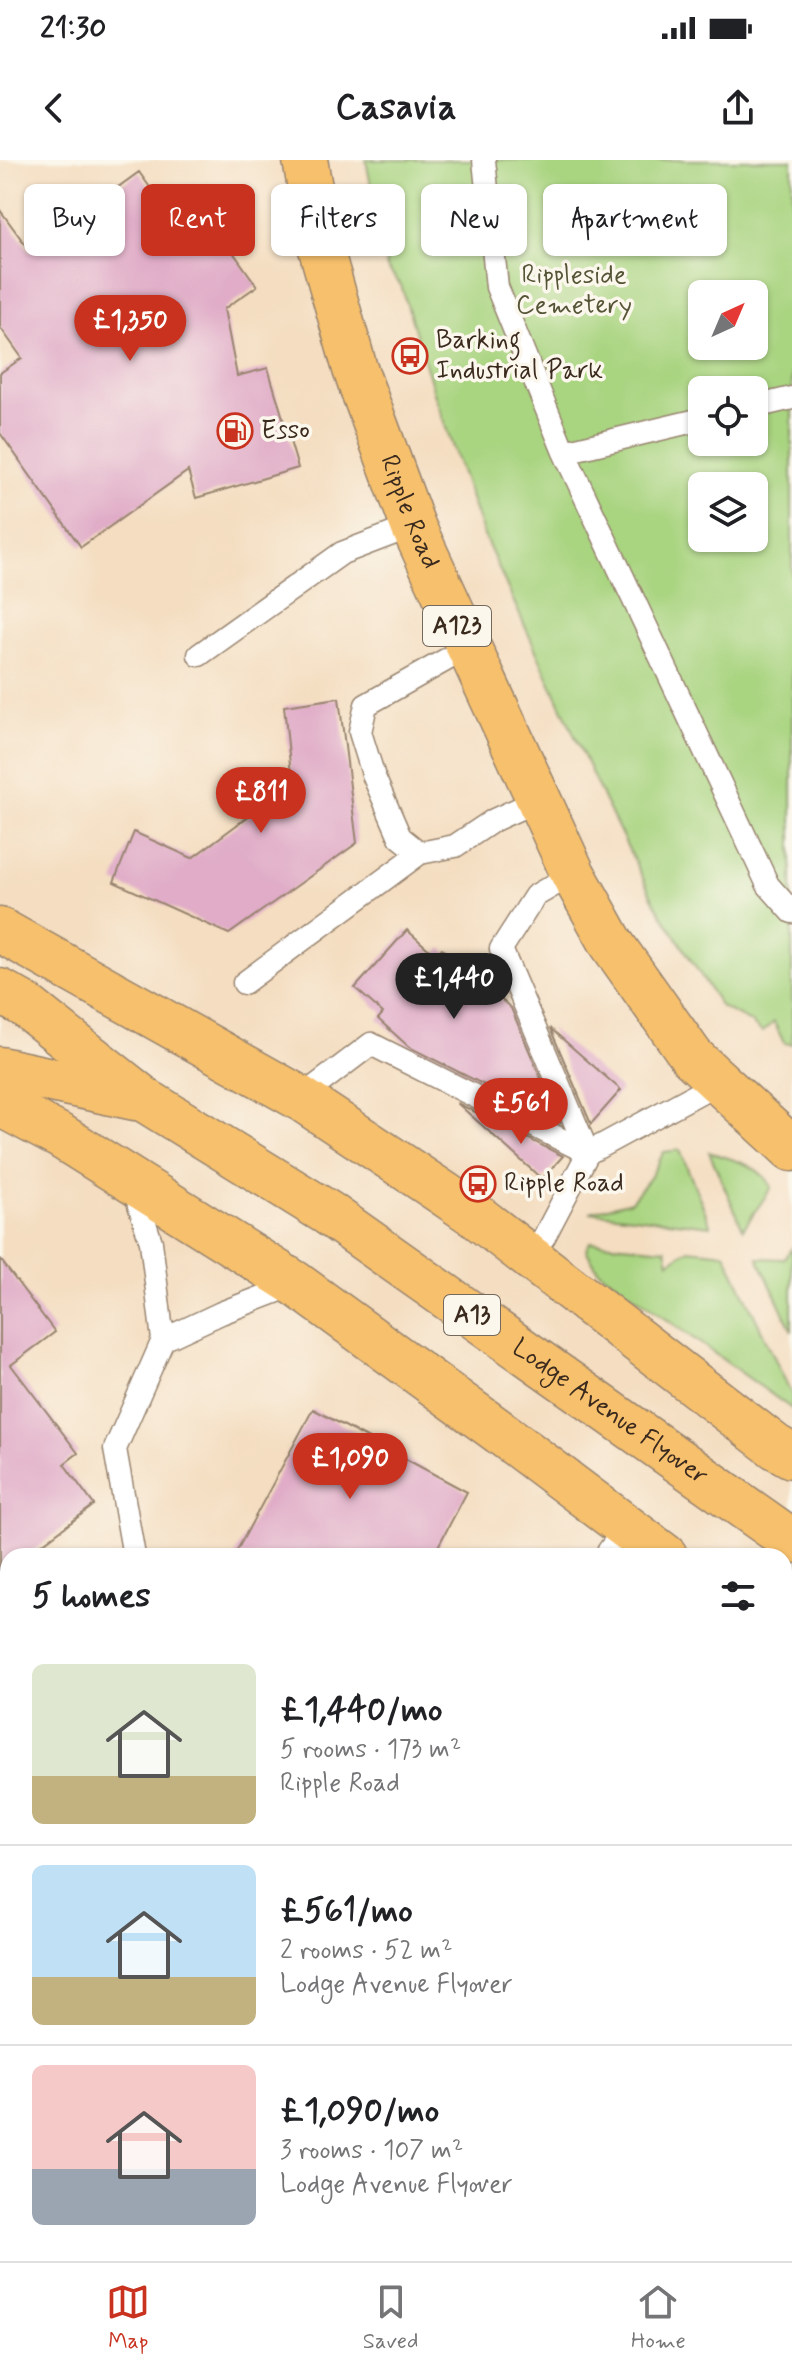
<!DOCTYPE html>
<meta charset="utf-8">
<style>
body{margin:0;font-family:Mynerve,sans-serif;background:#f6f6f6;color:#202124;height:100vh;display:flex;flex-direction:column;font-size:30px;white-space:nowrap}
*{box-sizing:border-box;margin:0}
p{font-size:26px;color:#757577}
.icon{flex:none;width:44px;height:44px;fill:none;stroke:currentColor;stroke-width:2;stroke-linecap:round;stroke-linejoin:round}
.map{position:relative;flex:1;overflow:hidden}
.side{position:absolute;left:0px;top:1388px;width:792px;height:714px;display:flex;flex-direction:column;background:#fff;border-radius:24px 24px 0 0;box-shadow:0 2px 6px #0004}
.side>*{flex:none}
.top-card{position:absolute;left:24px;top:24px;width:744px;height:72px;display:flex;gap:16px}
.needle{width:52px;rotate:44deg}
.fabs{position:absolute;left:688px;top:120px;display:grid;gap:16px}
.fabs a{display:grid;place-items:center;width:80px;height:80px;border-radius:12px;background:#fff;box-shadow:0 2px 6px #0004;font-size:40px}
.price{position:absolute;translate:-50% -68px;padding:0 18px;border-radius:28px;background:#c8321e;color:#fff;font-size:26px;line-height:52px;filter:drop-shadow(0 2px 4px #0008)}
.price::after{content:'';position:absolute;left:50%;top:48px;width:24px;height:18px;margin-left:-12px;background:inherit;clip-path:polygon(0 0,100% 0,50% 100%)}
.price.active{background:#222;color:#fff}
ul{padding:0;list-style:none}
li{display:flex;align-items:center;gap:24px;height:200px;padding:0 32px}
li+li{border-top:2px solid #e0e0e0}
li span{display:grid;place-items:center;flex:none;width:224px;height:160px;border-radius:12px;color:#555}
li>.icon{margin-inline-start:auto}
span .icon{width:96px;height:96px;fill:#fffc;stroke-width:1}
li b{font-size:34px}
h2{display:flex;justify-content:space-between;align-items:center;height:96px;padding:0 32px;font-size:34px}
.pill{padding:0 28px;border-radius:12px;background:#fff;box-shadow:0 2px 6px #0004;font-size:28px;line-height:72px}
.pill.active{background:#c8321e;color:#fff}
.status{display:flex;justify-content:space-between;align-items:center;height:56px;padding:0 40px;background:#fff;direction:ltr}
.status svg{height:22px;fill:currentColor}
header{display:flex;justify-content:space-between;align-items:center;height:104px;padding:0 32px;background:#fff;font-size:36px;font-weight:800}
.menu{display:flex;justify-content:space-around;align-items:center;height:112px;border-top:2px solid #e0e0e0;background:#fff;font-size:22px;color:#757577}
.menu a{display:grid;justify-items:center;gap:4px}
.menu .active{color:#c8321e}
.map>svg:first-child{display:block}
</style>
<div class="status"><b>21:30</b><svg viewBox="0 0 49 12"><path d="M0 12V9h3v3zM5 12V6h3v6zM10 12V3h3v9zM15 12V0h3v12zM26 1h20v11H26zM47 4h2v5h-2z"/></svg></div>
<header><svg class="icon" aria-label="back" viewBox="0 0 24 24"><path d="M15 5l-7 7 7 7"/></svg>Casavia<svg class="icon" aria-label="share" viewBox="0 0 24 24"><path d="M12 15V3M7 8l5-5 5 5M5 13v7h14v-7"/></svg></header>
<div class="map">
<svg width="792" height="2101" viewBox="0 0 792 2101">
<rect width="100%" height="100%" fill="#fbf7ec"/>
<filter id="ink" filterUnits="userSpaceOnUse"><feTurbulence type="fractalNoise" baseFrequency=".0125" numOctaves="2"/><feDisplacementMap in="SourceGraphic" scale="16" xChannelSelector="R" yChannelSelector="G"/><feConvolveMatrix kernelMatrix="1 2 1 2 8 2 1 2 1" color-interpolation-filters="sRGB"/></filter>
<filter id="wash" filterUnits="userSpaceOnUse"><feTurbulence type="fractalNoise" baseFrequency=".006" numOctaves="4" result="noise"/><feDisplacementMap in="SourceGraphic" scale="32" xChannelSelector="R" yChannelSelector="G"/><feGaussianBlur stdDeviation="1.8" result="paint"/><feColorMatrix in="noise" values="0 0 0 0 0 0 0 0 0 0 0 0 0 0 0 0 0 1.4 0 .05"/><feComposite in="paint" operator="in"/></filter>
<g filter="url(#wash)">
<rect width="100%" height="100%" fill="#f4ddc0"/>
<!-- green -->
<path fill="#a9d480" stroke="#727f4f" stroke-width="2" fill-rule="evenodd" d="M366 0H792V884L784 883 774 862 762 872 749 861 721 847 656 745 597 625 484 376 437 242 401 125 387 108ZM702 134H754V186H702ZM702 230H754V282H702ZM702 326H754V378H702Z
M680 990 711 1066 590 1052 631 1041 650 1018 664 992Z
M709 992C733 1000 759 1004 772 1027L743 1069Z
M590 1082 666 1089 669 1102 689 1089 725 1093 792 1235V1249L598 1110 586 1090Z
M792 1088V1171L758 1098 784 1099Z"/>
<g id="blocks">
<!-- building -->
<path fill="#e0acc7" d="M139 12 182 72 206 54 257 126 224 149 237 216 268 208 298 308 196 338 188 311 81 387 0 273V213L22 198 0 167V50L30 91Z
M339 538 357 683 229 774 114 722 134 672 192 698 292 624 284 546Z
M407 770 435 795 442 788 511 848 560 963 409 887 378 859 383 853 355 828Z
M550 868 621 930 591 964Z
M457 943 563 996 542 1019Z
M0 1099 55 1172 11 1205 78 1293 64 1304 94 1345 26 1396H8V1409L0 1415Z
M313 1249 467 1332 433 1396H234Z"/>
</g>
</g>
<g filter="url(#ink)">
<use href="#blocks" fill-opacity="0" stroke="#98846f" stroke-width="2"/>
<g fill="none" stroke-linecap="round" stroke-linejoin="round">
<defs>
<path id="lane" d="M484 0 497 127 564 292 768 725 792 752
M754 247 792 238
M564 292 702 259
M467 488 366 545 360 572 374 617 400 677 420 693 455 686 494 660 538 640
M199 495 342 393 413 366
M573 714 535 736 501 789 588 993
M244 823 420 693
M300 938 371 884 588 993
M134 1029 151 1082 163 1180 221 1153 296 1124
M529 1097 544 1077 588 993 719 922
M134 1396 115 1289 163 1180
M605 1396 626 1367"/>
<g id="primary">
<path id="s1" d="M305 0 321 89 355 209 413 366 573 714 612 784 692 897 792 989"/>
</g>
<g id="highway">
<path d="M0 770 300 938 443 1033 475 1055 776 1287 792 1296"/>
<path id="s2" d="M0 831 25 845 145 940 328 1053 792 1381"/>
<path d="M0 909 135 938"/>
<path d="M0 944 62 977 296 1124 497 1270 665 1396"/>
<path d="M784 1485 792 1491"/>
</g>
</defs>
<!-- lane casing -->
<use href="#lane" stroke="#98846f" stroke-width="25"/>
<!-- primary casing -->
<use href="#primary" stroke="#98846f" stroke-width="47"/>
<!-- highway casing -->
<use href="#highway" stroke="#98846f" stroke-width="47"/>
<!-- lane -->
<use href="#lane" stroke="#fff" stroke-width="22"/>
<!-- primary -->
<use href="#primary" stroke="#f7c06c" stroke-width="44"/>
<!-- highway -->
<use href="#highway" stroke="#f7c06c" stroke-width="44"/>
</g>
</g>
<!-- icons -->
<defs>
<symbol id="bus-ring" viewBox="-11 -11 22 22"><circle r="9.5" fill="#fbf7ec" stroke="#c8321e" stroke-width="1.5"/><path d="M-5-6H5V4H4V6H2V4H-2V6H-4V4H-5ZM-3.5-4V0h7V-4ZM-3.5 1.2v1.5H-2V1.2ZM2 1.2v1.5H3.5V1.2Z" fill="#c8321e"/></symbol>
<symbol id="fuel-ring" viewBox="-11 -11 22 22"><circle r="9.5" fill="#fbf7ec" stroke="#c8321e" stroke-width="1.5"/><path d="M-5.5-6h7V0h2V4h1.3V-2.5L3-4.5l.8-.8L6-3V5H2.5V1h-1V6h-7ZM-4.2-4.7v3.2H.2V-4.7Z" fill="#c8321e"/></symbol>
</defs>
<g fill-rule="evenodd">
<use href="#bus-ring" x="390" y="176" width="40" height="40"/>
<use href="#fuel-ring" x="215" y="251" width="40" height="40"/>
<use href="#bus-ring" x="458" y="1004" width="40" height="40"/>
</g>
<g text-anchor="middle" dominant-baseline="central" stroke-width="7" stroke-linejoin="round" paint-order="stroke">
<!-- shield labels -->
<g fill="#fbf7ec" stroke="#75685c" stroke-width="2">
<rect x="423" y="446" width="68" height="40" rx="6"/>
<rect x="444" y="1135" width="56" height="40" rx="6"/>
</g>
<g font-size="24" font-weight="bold" fill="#3b2a1e">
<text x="457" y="466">A123</text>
<text x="472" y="1155">A13</text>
</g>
<!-- park labels -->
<g font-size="26" fill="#565436" stroke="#fbf7ec">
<text x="574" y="116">Rippleside<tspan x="574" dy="30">Cemetery</tspan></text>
</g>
<!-- poi labels -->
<g font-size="26" fill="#3b2a1e" stroke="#fbf7ec" text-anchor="start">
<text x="436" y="181">Barking<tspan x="436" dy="30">Industrial Park</tspan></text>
<text x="261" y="271">Esso</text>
<text x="504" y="1024">Ripple Road</text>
</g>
<!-- street labels -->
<g font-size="26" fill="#3b2a1e" stroke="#fbf7ec">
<text stroke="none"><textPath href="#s1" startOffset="368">Ripple Road</textPath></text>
<text stroke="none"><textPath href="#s2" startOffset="742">Lodge Avenue Flyover</textPath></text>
</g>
</g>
</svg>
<div class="fabs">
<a><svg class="needle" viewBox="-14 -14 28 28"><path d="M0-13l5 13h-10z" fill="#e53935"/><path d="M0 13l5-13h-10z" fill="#757577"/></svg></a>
<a><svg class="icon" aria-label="locate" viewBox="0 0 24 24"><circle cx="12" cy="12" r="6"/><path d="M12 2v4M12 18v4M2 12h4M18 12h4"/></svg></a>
<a><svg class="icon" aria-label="layers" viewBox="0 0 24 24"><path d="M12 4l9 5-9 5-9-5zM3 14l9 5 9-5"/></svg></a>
</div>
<b class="price" style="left:130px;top:203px">£1,350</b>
<b class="price" style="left:261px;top:675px">£811</b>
<b class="price active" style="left:454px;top:861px">£1,440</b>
<b class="price" style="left:521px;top:986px">£561</b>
<b class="price" style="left:350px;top:1341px">£1,090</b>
<div class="top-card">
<a class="pill">Buy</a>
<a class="pill active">Rent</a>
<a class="pill">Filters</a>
<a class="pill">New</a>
<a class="pill">Apartment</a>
</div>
<section class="side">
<h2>5 homes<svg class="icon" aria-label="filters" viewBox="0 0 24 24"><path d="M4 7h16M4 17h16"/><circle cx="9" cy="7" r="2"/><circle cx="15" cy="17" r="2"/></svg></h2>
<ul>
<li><span style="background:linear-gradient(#dfe7d0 70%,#c2b280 0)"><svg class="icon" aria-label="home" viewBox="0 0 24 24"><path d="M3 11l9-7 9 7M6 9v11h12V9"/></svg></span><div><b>£1,440/mo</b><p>5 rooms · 173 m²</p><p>Ripple Road</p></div></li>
<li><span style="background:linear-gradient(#bfe0f5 70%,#c2b280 0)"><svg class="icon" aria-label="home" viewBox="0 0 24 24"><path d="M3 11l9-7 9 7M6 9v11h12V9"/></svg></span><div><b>£561/mo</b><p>2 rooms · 52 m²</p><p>Lodge Avenue Flyover</p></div></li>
<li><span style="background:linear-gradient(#f6c9c9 65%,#9aa5b1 0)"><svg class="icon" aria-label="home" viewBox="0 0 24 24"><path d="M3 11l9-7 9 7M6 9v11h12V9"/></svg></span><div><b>£1,090/mo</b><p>3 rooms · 107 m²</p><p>Lodge Avenue Flyover</p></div></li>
</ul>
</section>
</div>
<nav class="menu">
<a class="active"><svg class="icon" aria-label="map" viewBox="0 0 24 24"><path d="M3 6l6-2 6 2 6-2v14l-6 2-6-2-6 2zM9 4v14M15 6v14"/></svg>Map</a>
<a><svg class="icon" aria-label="saved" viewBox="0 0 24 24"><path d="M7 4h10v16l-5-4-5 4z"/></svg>Saved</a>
<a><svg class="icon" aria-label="home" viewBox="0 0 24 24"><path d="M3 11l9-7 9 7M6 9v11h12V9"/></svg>Home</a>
</nav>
